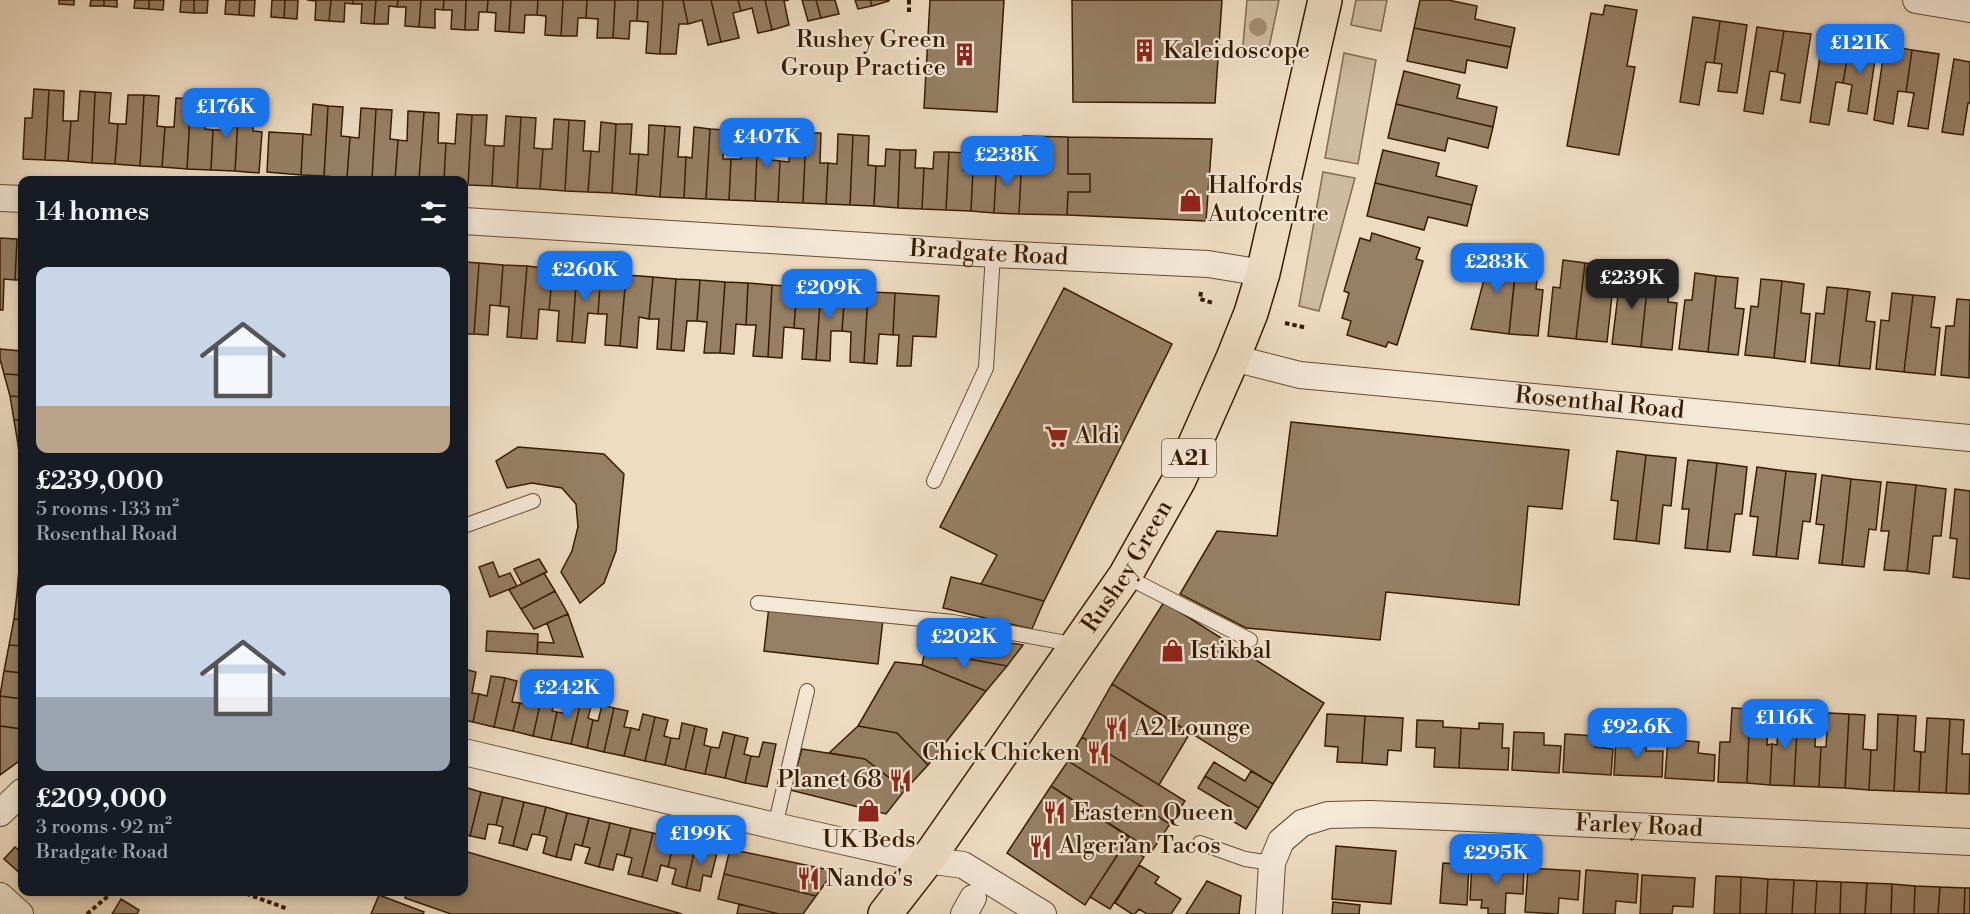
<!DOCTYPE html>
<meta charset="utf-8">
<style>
body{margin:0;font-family:"Libre Bodoni",serif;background:#242831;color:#f1f3f6;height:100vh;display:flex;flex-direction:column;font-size:22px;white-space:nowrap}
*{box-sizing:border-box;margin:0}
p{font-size:20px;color:#9ea1a6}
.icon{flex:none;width:33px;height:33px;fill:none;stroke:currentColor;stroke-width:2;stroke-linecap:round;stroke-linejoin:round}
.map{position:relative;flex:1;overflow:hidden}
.details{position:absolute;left:18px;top:176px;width:450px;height:720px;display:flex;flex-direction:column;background:#171b24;border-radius:12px;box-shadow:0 3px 9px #0003}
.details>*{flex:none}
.price{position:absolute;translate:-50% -51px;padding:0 14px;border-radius:12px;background:#1a73e8;color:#fff;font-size:20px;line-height:39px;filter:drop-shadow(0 2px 3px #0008)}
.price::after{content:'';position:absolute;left:50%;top:36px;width:18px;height:14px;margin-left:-9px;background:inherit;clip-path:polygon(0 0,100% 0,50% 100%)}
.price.selected{background:#222;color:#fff}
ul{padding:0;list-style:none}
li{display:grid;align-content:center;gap:12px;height:318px;padding:0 18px}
li span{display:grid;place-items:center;height:186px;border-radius:12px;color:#555}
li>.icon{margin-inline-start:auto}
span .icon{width:108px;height:108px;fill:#fffc;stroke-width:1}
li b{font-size:26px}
h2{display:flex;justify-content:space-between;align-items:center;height:72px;padding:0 18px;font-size:26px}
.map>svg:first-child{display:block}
</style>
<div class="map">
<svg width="1970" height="914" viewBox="0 0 1970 914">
<rect width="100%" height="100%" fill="#eedcc2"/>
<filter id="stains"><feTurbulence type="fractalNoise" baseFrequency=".00333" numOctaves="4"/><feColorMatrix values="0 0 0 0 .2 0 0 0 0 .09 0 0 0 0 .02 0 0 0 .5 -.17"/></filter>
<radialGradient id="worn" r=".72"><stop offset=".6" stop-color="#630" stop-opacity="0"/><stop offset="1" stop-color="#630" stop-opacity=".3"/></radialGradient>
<!-- green -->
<path fill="#cfbba1" stroke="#836a50" stroke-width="1.5" d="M1247 0H1279L1267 57 1242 56Z
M1356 0H1387L1381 31 1351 25Z
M1344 53 1376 60 1358 164 1325 158Z
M1323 172 1355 178 1319 311 1299 306Z"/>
<!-- building -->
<path fill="#967f65" stroke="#371a00" stroke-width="1.5" d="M59 0H74V5L59 4Z
M91 0H104V6H90Z
M104 0H117V7L104 6Z
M135 0H149V9L134 8Z
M149 0H164L163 10 149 9Z
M181 0H194V13L180 12Z
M194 0H208L207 13H194Z
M226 0H240L239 15 225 14Z
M240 0H255L254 16 239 15Z
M272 0H285L284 18 271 17Z
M285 0H298L297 19 284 18Z
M307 0H331L329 21 315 20 316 1Z
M331 0H353V4L345 3 344 22 329 21Z
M353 0H376L374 24 361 23 362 4H353Z
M376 0H398L397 7 389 6 388 24H374Z
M398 0H421L419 27 405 26 406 7H397Z
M421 0H444L443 10 435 9V28L419 27Z
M444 0H466L465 30 451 29 452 10H443Z
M466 0H488L487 12H479L478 30H465Z
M488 0H511L509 32 495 31 496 13 487 12Z
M511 0H538L537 15H525L524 33 509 32Z
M538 0H563L561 36 545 35 546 16 537 15Z
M563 0H587L586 18H578L577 36H561Z
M587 0H615L613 38H597L598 19 586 18Z
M615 0H638L637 21H630L629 39 613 38Z
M638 0H663L660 54 646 53 648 22 637 21Z
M663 0H683L688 24H679L676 54H660Z
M683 0H711L721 42 708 45 702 20 688 24Z
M711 0H738L741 11 733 13 739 38 721 42Z
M738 0H765L772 30 758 33 752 8 741 11Z
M765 0H789L784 1 789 25 772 30Z
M802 0H816L821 18 808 21Z
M816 0H835L839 14 821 18Z
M855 0H870L872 6 858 9Z
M870 0H889V1L872 6Z
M930 0H1004L997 112 924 108Z
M1072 0H1222L1215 103 1073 102Z
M1420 0H1448L1477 6 1475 19 1515 28 1511 47 1414 28Z
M1605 5 1637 10 1627 66 1635 67 1619 155 1567 146 1591 13 1603 15Z
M1693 17 1720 21 1714 63 1706 62 1699 105 1680 102Z
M1720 21 1747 25 1737 93 1718 91 1722 64 1714 63Z
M1757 27 1784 31 1777 72 1770 71 1763 114 1744 111Z
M1414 28 1511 47 1507 68 1467 60 1465 73 1407 61Z
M1784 31 1811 34 1800 103 1781 100 1785 74 1777 72Z
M1823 37 1850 42 1843 83 1836 82 1829 125 1810 122Z
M1850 42 1877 46 1867 114 1848 111 1852 85 1843 83Z
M1885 45 1912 50 1906 92 1898 91 1893 124 1874 120Z
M1912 50 1939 54 1928 129 1908 126 1914 93 1906 92Z
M1954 59 1970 62V103H1968L1963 135 1942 132Z
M1404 71 1460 85 1457 98 1497 107 1493 127 1396 104Z
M34 89 49 90 45 160 23 159 25 118H32Z
M49 90 64 91 63 121H71L68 161 45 160Z
M80 91 95 92 92 163 68 161 71 121H78Z
M95 92 111 93 109 123 118 124 115 164 92 163Z
M128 95H144L140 166 115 164 118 124H126Z
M144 95 159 96 157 126 165 127 162 167 140 166Z
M176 98 191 99 187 169 162 167 165 127H174Z
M191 99 207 100 205 129 213 130 211 170 187 169Z
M224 100 239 101 235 171 211 170 213 130H222Z
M239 101 254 102 253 131 262 132 259 173 235 171Z
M313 104 328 106 324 176 301 175 303 134 311 135Z
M1396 104 1493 127 1488 148 1448 138 1445 151 1388 138Z
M328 106 343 107 341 136 350 137 347 178 324 176Z
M361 108 376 109 372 179 347 178 350 137 359 138Z
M376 109 392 110 390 139 398 140 395 180 372 179Z
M408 111 424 112 419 180H395L398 140 407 141Z
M424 112 439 113 438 143H446L444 180H419Z
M457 114 472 115 468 185H464V180H444L446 143 455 144Z
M472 115H487L485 145 494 146 492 186 468 185Z
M506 116 521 117 517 188 492 186 494 146H504Z
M521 117 536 118 534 148 543 149 540 189 517 188Z
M554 119 569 120 565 191 540 189 543 149H552Z
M569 120 585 121 583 151H591L588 192 565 191Z
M601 122 616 124 612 193 588 192 591 151 599 152Z
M616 124H632L630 154H639L636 195 612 193Z
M649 125 665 126 660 197 636 195 639 154 648 155Z
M665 126 680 127 678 157H686L684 198 660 197Z
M694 127 710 129 706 199 684 198 686 157 692 158Z
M710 129 725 130 723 159H731L729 200 706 199Z
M742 129 758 130 755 201 729 200 731 159H741Z
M758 130H773L772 160 780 161 778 202 755 201Z
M269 132 303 134 301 175 267 172Z
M791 132 806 133 803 203 778 202 780 161 789 162Z
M806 133H821L820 163H828L826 204 803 203Z
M838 134 853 135 850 205 826 204 828 163 837 164Z
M853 135 869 136 868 165 876 166 874 206 850 205Z
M1023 136 1068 137V174H1090V192H1068L1067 215 1019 214Z
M1068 137 1212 139 1206 221 1067 215 1068 192H1090V174H1068Z
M886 149 900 150 898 208 874 206 876 166H885Z
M900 150H916L915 168H924L922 209 898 208Z
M1383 150 1439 163 1436 176 1477 186 1472 205 1375 183Z
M934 152H949L946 210 922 209 924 168 933 169Z
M949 152 965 153 963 170 973 171 971 211 946 210Z
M982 154 997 155 994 213 971 211 973 171 982 172Z
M997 155H1012V173L1021 174 1019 214 994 213Z
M1375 183 1472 205 1467 226 1428 217 1424 230 1367 216Z
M1372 233 1420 248 1416 259 1423 261 1397 345 1388 342 1386 347 1347 335 1351 321 1342 318 1349 293 1344 291 1360 238 1370 241Z
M0 238 17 239 15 280 4 279 3 310H0Z
M17 239H22V280H15Z
M1492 249 1517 253 1509 334 1471 329Z
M1517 257 1539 260 1536 289 1543 290 1538 336 1509 334Z
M1563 260 1585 263 1576 339 1548 336 1553 287 1560 288Z
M464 262 479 263 474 334H464Z
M479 263 503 265 500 306 490 305 488 335 474 334Z
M1585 263 1606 265 1603 294 1612 295 1607 342 1576 339Z
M503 265 527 266 521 338 507 337 509 307 500 306Z
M527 266 553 269 549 310 539 309 537 339 521 338Z
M1628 268 1649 270 1641 347 1612 344 1618 295 1625 296Z
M553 269 577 270 572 342 557 341 559 311 549 310Z
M577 270 601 273 598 314 588 313 585 343 572 342Z
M1649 270 1671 272 1668 302 1677 303 1672 350 1641 347Z
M601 273 626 275 620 346 605 345 607 314H598Z
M1695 273 1716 276 1708 352 1679 349 1685 300H1692Z
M626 275 653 277 649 319 639 317 637 348 620 346Z
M1716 276 1738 278 1735 308 1744 309 1738 355 1708 352Z
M653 277 676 279 671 350 657 349 659 319H649Z
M676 279 700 280 697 321H687L684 351 671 350Z
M1761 279 1782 281 1774 358 1745 355 1751 306 1758 307Z
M700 280 725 282 720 353H704L707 322 697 321Z
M1782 281 1804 284 1801 313 1810 314 1805 362 1774 358Z
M725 282 748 283 746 325 736 324 734 354 720 353Z
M748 283 772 285 768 357 753 356 756 325H746Z
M772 285 797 287 794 328 784 327 782 358 768 357Z
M797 287 821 288 816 360 802 359 804 329 794 328Z
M1827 287 1848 289 1839 366 1811 363 1816 313 1824 314Z
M821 288 845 290 842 331H831L830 361 816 360Z
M1064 288 1172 344 1044 601 981 584 997 555 940 527Z
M1848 289 1870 292 1866 321 1875 322 1870 369 1839 366Z
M845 290 868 292 864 363 850 362 851 332 842 331Z
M868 292 895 293 893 335 879 334 877 364 864 363Z
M895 293 939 296 936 337 913 336 911 366H897L899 335H893Z
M1892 293 1913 295 1904 372 1876 369 1881 320 1889 321Z
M1913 295 1935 297 1931 327 1940 328 1935 375 1904 372Z
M1957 299 1970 300 1969 378 1941 375 1946 326H1954Z
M0 349 22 351V375L4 374 0 359Z
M4 374 22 375V397L10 396Z
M10 396 22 397V420H14Z
M14 420H22V445L18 444Z
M1291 422 1569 450 1562 509 1528 506 1519 605 1386 592 1380 640 1246 628 1180 594 1217 531 1277 536Z
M18 444 22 445V471H21Z
M518 447 604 454 624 474 616 551 604 583 580 603 561 572 572 551 578 527 576 504 562 488 532 483 507 488 496 461Z
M1617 451 1646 455 1636 541 1614 539 1618 501 1611 500Z
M1646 455 1676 458 1671 506 1663 505 1659 544 1636 541Z
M1688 460 1717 463 1707 550 1685 548 1689 509H1682Z
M1717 463 1747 467 1742 514H1735L1730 552 1707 550Z
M1757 467 1786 471 1776 557 1753 555 1758 517 1750 516Z
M1786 471 1816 474 1810 522 1803 521 1798 559 1776 557Z
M1822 475 1851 479 1842 565 1819 563 1824 525 1816 524Z
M1851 479 1881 482 1876 530 1869 529 1864 567 1842 565Z
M1887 482 1916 485 1907 571 1884 570 1889 531H1881Z
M1916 485 1946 489 1941 536H1933L1929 574 1907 571Z
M1955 489 1970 491V579L1953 577 1957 539 1950 538Z
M20 520H22V546H20Z
M20 546H22V570L19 569Z
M539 559 547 572 522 584 514 569Z
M493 562 499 577 510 573 517 586 490 597 479 567Z
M19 569 22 570V594H17Z
M544 573 555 591 521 609 509 590Z
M951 577 981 584 1044 601 1032 629 943 608Z
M555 591 568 614 534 629 521 609Z
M17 594H22V620L14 619Z
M1164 602 1324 703 1273 784 1112 684Z
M769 606 883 619 878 664 764 651Z
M568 614 583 657 537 654 538 642 554 643 547 623Z
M14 619 22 620V646L9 645Z
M929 629 1023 645 1007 666 925 651Z
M487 631 538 634 537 654 486 651Z
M9 645 22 646V673L4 671Z
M925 651 1007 666 986 691 922 665Z
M895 662 922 665 986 691 928 765 897 733 858 726Z
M464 669 476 672 472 693 479 694 473 722 464 720Z
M4 671 22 673V699L0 696Z
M491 676 505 678 494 727 473 722 479 694 487 696Z
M505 678 517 681 512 702 520 703 513 731 494 727Z
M1112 684 1190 733 1159 785 1082 737Z
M531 685 544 687 533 736 513 731 520 703 527 705Z
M544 687 557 690 552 711 557 712 551 740 533 736Z
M567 694 582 697 571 744 551 740 557 712 563 713Z
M0 696 22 699V729L0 726Z
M582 697 593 699 588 718 593 720 587 748 571 744Z
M602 705 614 708 604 752 587 748 593 720 598 721Z
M614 708 628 711 624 727 631 728 624 756 604 752Z
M1732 708 1750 709 1747 783 1718 782 1720 742H1730Z
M1750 709 1769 710 1767 745 1772 744 1770 785 1747 783Z
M1779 710 1798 711 1794 786 1770 785 1772 744 1777 745Z
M1798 711 1816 712 1815 747H1821L1819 787 1794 786Z
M1828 713 1849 714 1845 788 1819 787 1821 747H1826Z
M643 714 655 717 645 761 624 756 631 728 639 730Z
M1327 714 1365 716 1362 763 1337 762 1338 747 1325 746Z
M1849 714 1865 715 1863 749 1871 750 1869 790 1845 788Z
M1878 714 1898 715 1894 791 1869 790 1871 750H1877Z
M1898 715 1916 716 1914 751 1921 752 1919 792 1894 791Z
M1365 716 1403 718 1401 751 1388 750 1387 765 1362 763Z
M655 717 668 720 664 736 671 738 665 765 645 761Z
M1927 718 1950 719 1946 793 1919 792 1921 752H1925Z
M1950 719 1964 720 1962 754H1970L1969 794 1946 793Z
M1417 720 1443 721V727L1461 728 1459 768 1434 767 1435 748 1416 747Z
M682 723 695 726 685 770 665 765 671 738 679 739Z
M1479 723 1503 724 1502 748H1509L1508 770 1459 768 1461 728 1479 729Z
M0 726 22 729V759L0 775Z
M695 726 707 729 704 745 711 747 705 774 685 770Z
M858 726 897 733 928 765 905 790 865 759 829 753Z
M723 732 735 735 725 778 705 774 711 747 719 748Z
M1514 732 1544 733V745L1561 746 1559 773 1512 770Z
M1565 734 1596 736 1595 747 1613 749 1611 775 1563 772Z
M735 735 748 738 744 754 751 756 745 783 725 778Z
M1082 737 1185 801 1170 824 1068 761Z
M1616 737 1647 738 1646 751H1663L1662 777 1614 775Z
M1668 739 1699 742 1698 753 1715 755 1714 781 1665 778Z
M763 742 776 744 767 787 745 783 751 756 759 757Z
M802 749 865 759 905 790 886 814 790 790Z
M1068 761 1170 824 1152 851 1051 786Z
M1214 762 1245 781 1251 771 1273 784 1259 808 1205 776Z
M1205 776 1259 808 1246 829 1224 816 1230 807 1198 788Z
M1051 786 1129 837 1085 905 1007 853Z
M464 787 481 792 470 836 464 834Z
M481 792 503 797 496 825 488 824 485 839 470 836Z
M503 797 524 802 513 846 499 843 503 827 496 825Z
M524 802 546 807 539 835 532 834 527 850 513 846Z
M546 807 567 813 556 857 543 853 547 837 539 835Z
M567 813 589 818 582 846 575 844 571 860 556 857Z
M589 818 610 823 599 867 585 863 590 848 582 846Z
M610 823 631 828 624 856 617 854 613 870 599 867Z
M631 828 653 833 642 877 628 874 632 858 624 856Z
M653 833 675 838 668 867 661 865 657 881 642 877Z
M675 838 696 844 686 888 672 884 676 869 668 867Z
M696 844 718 849 711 877 703 875 700 891 686 888Z
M1124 845 1144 857 1110 909 1090 897Z
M1336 846 1396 851 1391 904 1332 899Z
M15 847 22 853V875L4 859Z
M730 849 834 871 816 896 724 874Z
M464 851 682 914H451L405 898 407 891H464Z
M1443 863 1469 865 1467 905 1440 903Z
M1472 863 1524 865 1523 894 1506 893 1505 914H1488V908H1481L1482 900H1470Z
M1139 865 1159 877 1155 883 1181 899 1171 914H1147L1139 909 1135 914H1132L1115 903Z
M1528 868 1580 871 1578 900 1559 898 1558 914 1525 912Z
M1586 870 1638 874 1636 903 1616 901 1615 914H1583Z
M724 874 816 896 803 914H779L718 899Z
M1642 875 1695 878 1693 907 1673 906 1672 914H1640Z
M1716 876 1741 877 1740 914H1714Z
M1741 877 1768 879 1766 914H1740Z
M1768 879 1794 880 1792 914H1766Z
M1794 880 1817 881 1815 914H1792Z
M1207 881 1241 896 1239 914H1186Z
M1817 881 1841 882 1840 914H1815Z
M1841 882 1867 883 1865 914H1840Z
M1867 883 1892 884 1891 914H1865Z
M1892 884 1915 886 1914 914H1891Z
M1915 886 1940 887 1938 914H1914Z
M1940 887 1965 888 1964 914H1938Z
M1965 888H1970V914H1964Z
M379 895 424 912 423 914H371Z
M121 899 139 910 137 914H112Z
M1333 902 1360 905 1359 914H1332Z
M739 904 779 914H737Z"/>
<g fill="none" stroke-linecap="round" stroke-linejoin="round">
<defs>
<path id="lane" d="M934 481 986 368 993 254
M464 526 533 501
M1125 576 1250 640
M758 603 953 622 1077 645
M775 826 807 691
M1200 843 1245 859 1272 863"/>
<g id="street">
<path d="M1916 0 1970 9"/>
<path d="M0 198 22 199"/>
<path id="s1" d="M464 221 993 254 1208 264 1263 273"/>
<path id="s2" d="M1233 358 1300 375 1970 438"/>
<path d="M464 752 775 826 927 860 963 865 1043 914"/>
<path d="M0 813 22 792"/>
<path d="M0 896 20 914"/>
<path d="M964 914 973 898"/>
<path id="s3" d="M1269 914 1272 863 1281 841 1302 823 1328 815 1370 814 1447 817 1970 842"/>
</g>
<g id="highway">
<path id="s4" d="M885 914 927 860 1125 576 1179 480 1233 358 1251 313 1263 273 1325 0"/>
</g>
</defs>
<!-- lane casing -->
<use href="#lane" stroke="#654a30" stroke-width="16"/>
<!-- street casing -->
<use href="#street" stroke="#654a30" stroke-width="28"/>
<!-- highway casing -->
<use href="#highway" stroke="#371a00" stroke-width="36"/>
<!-- path -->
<path stroke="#371a00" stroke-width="4" stroke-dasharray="4.5 3" stroke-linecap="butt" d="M909 12V0
M1201 292 1200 299 1213 303
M1285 323 1307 328
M239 891 288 909
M87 914 114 891"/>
<!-- lane -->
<use href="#lane" stroke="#f4e8d7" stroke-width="14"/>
<!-- street -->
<use href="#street" stroke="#f4e8d7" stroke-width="26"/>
<!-- highway -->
<use href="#highway" stroke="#eedcc2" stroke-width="33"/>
</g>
<!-- trees -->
<circle fill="#a38c72" cx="1258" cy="27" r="9"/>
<!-- icons -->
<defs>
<symbol id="building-bare" viewBox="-9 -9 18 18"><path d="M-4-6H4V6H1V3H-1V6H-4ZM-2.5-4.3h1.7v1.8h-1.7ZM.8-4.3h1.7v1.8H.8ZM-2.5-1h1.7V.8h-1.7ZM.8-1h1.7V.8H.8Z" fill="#8f2418" stroke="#f4e8d7" stroke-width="2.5" paint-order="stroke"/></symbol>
<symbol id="shop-bare" viewBox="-9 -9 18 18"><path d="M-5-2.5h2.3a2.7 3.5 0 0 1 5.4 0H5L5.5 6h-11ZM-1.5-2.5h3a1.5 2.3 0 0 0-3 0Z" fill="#8f2418" stroke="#f4e8d7" stroke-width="2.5" paint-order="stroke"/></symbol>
<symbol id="supermarket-bare" viewBox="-9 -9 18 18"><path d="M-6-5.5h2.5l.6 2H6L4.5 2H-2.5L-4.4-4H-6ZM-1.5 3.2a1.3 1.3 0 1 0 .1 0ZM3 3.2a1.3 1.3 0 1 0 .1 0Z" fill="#8f2418" stroke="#f4e8d7" stroke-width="2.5" paint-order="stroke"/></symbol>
<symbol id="restaurant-bare" viewBox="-9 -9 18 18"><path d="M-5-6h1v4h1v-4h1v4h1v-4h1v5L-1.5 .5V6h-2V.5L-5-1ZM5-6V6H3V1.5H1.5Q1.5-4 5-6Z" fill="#8f2418" stroke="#f4e8d7" stroke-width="2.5" paint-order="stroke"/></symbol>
</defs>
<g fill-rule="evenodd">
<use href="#building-bare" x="1128" y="34" width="33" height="33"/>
<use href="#building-bare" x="948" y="38" width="33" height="33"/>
<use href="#shop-bare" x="1174" y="184" width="33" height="33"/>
<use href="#supermarket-bare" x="1040" y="420" width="33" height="33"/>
<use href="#shop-bare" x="1156" y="634" width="33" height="33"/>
<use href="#restaurant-bare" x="1100" y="712" width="33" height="33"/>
<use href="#restaurant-bare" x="1082" y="736" width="33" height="33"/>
<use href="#restaurant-bare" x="884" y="764" width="33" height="33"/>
<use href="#shop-bare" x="852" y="794" width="33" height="33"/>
<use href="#restaurant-bare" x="1038" y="796" width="33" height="33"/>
<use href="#restaurant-bare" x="1024" y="830" width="33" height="33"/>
<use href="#restaurant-bare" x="792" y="862" width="33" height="33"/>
</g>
<g text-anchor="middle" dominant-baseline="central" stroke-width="4.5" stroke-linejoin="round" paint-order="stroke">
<!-- shield labels -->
<rect fill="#f4e8d7" stroke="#705840" stroke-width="1.5" x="1162" y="439" width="54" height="38" rx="4.5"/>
<g font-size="22" font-weight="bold" fill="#371a00">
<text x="1189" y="458">A21</text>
</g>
<!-- poi labels -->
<g font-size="24" fill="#371a00" stroke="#f4e8d7" text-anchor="start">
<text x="946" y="40" text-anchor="end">Rushey Green<tspan x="946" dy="28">Group Practice</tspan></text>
<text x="1163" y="51">Kaleidoscope</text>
<text x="1208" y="186">Halfords<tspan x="1208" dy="28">Autocentre</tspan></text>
<text x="1075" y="436">Aldi</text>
<text x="1190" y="651">Istikbal</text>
<text x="1134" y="728">A2 Lounge</text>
<text x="1080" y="753" text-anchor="end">Chick Chicken</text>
<text x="882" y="780" text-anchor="end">Planet 68</text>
<text x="1073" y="813">Eastern Queen</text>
<text x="869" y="840" text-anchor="middle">UK Beds</text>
<text x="1059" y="846">Algerian Tacos</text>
<text x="826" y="879">Nando's</text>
</g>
<!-- street labels -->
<g font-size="24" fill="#371a00" stroke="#f4e8d7">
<text stroke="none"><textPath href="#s1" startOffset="526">Bradgate Road</textPath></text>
<text stroke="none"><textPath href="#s2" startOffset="370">Rosenthal Road</textPath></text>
<text stroke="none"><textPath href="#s4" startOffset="424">Rushey Green</textPath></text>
<text stroke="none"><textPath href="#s3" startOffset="441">Farley Road</textPath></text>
</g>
</g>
<rect width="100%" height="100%" filter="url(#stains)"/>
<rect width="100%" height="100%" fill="url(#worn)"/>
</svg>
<b class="price" style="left:1860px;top:75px">£121K</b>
<b class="price" style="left:226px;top:139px">£176K</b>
<b class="price" style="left:767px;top:169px">£407K</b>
<b class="price" style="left:1007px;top:187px">£238K</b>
<b class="price" style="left:1497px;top:294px">£283K</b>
<b class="price" style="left:585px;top:302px">£260K</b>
<b class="price selected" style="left:1632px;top:310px">£239K</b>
<b class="price" style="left:829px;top:320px">£209K</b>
<b class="price" style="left:964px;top:669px">£202K</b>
<b class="price" style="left:567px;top:720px">£242K</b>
<b class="price" style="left:1785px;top:750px">£116K</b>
<b class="price" style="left:1637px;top:759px">£92.6K</b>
<b class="price" style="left:701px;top:866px">£199K</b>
<b class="price" style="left:1496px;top:885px">£295K</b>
<section class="details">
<h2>14 homes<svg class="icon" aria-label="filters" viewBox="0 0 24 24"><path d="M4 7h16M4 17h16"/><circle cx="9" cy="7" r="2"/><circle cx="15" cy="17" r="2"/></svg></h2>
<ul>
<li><span style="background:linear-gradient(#c9d6e8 75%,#b9a48a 0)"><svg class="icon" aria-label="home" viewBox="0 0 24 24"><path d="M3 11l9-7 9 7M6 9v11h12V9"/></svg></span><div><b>£239,000</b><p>5 rooms · 133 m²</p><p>Rosenthal Road</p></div></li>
<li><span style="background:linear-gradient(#c9d6e8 60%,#9aa5b1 0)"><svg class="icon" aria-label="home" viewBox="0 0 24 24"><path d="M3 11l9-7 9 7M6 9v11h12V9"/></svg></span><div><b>£209,000</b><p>3 rooms · 92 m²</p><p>Bradgate Road</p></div></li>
</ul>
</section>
</div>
